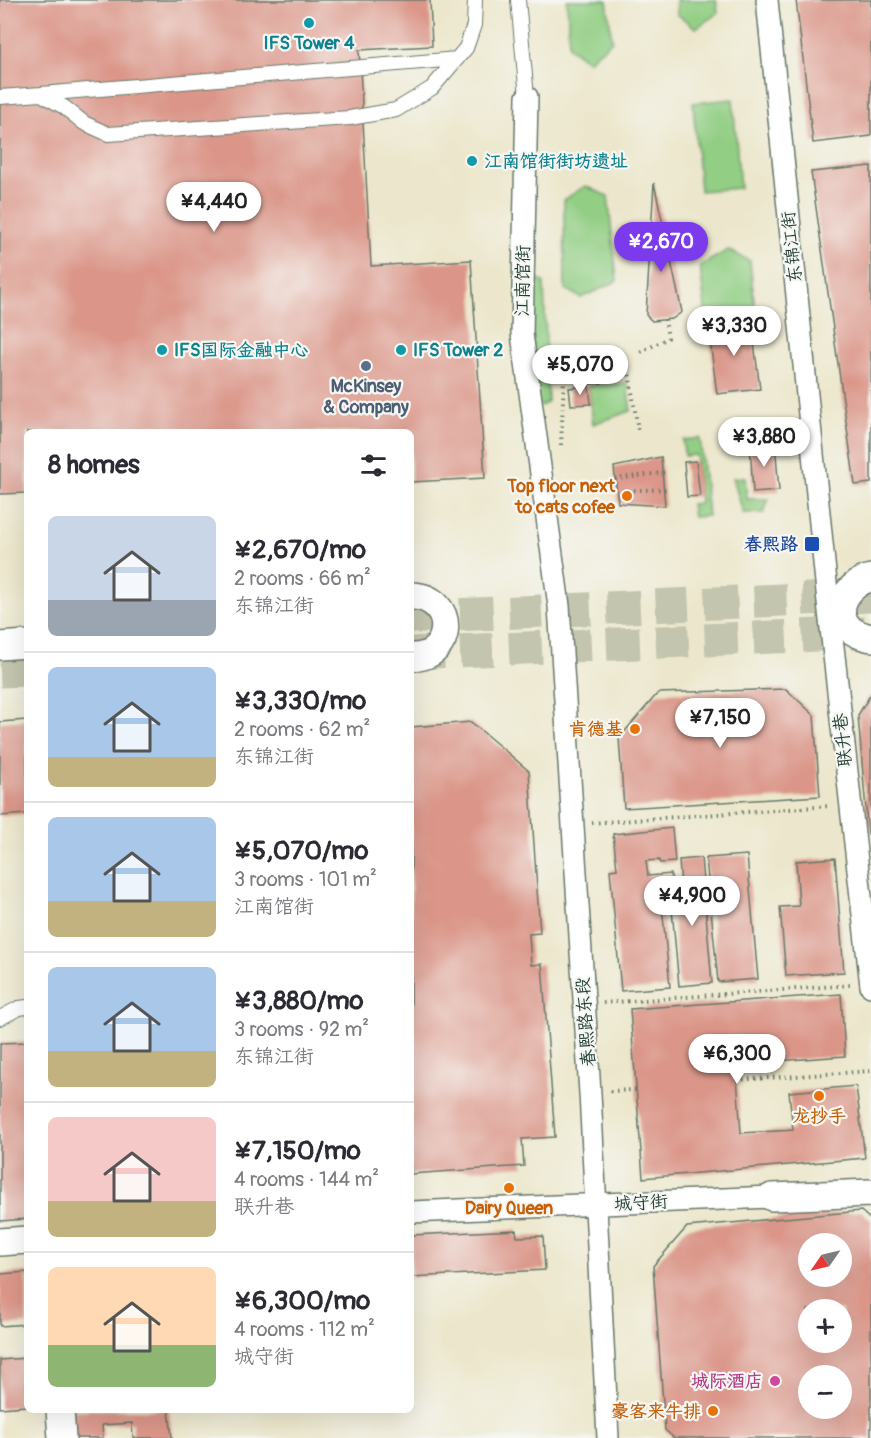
<!DOCTYPE html>
<meta charset="utf-8">
<style>
body{margin:0;font-family:Pangolin,"LXGW WenKai TC",sans-serif;background:#f2f2f3;color:#2b2b33;height:100vh;display:flex;flex-direction:column;font-size:22px;white-space:nowrap}
*{box-sizing:border-box;margin:0}
p{font-size:20px;color:#7c7c81}
.icon{flex:none;width:33px;height:33px;fill:none;stroke:currentColor;stroke-width:2;stroke-linecap:round;stroke-linejoin:round}
.map{position:relative;flex:1;overflow:hidden}
.panel{position:absolute;left:24px;top:429px;width:390px;height:984px;display:flex;flex-direction:column;background:#fff;border-radius:9px;box-shadow:0 6px 24px #0002}
.panel>*{flex:none}
.needle{width:39px;rotate:236deg}
.buttons{position:absolute;left:798px;top:1233px;display:grid;gap:12px}
.buttons a{display:grid;place-items:center;width:54px;height:54px;border-radius:50%;background:#fff;box-shadow:0 6px 24px #0002;font-size:30px}
.price{position:absolute;translate:-50% -51px;padding:0 14px;border-radius:21px;background:#fff;color:#222;font-size:20px;line-height:39px;filter:drop-shadow(0 2px 3px #0008)}
.price::after{content:'';position:absolute;left:50%;top:36px;width:18px;height:14px;margin-left:-9px;background:inherit;clip-path:polygon(0 0,100% 0,50% 100%)}
.price.selected{background:#7c3aed;color:#fff}
ul{padding:0;list-style:none}
li{display:flex;align-items:center;gap:18px;height:150px;padding:0 24px}
li+li{border-top:2px solid #e1e1e2}
li span{display:grid;place-items:center;flex:none;width:168px;height:120px;border-radius:9px;color:#555}
li>.icon{margin-inline-start:auto}
span .icon{width:72px;height:72px;fill:#fffc;stroke-width:1}
li b{font-size:26px}
h2{display:flex;justify-content:space-between;align-items:center;height:72px;padding:0 24px;font-size:26px}
.map>svg:first-child{display:block}
</style>
<div class="map">
<svg width="871" height="1438" viewBox="0 0 871 1438">
<rect width="100%" height="100%" fill="#f6f6f2"/>
<filter id="ink" filterUnits="userSpaceOnUse"><feTurbulence type="fractalNoise" baseFrequency=".0167" numOctaves="2"/><feDisplacementMap in="SourceGraphic" scale="12" xChannelSelector="R" yChannelSelector="G"/><feConvolveMatrix kernelMatrix="1 2 1 2 8 2 1 2 1" color-interpolation-filters="sRGB"/></filter>
<filter id="wash" filterUnits="userSpaceOnUse"><feTurbulence type="fractalNoise" baseFrequency=".008" numOctaves="4" result="noise"/><feDisplacementMap in="SourceGraphic" scale="24" xChannelSelector="R" yChannelSelector="G"/><feGaussianBlur stdDeviation="1.35" result="paint"/><feColorMatrix in="noise" values="0 0 0 0 0 0 0 0 0 0 0 0 0 0 0 0 0 1.4 0 .05"/><feComposite in="paint" operator="in"/></filter>
<g filter="url(#wash)">
<rect width="100%" height="100%" fill="#ece7cc"/>
<!-- green -->
<path fill="#92ce84" stroke="#58865c" stroke-width="1.5" d="M567 0H607L612 41 588 61 569 47Z
M676 0H716L718 13 696 28 677 14Z
M733 99 740 188 700 191 693 103Z
M585 186 608 196 617 281 581 298 565 289 564 200Z
M728 250 750 261 755 311 706 317 700 266Z
M538 279 544 283 548 402 541 406 535 402 531 284Z
M627 383 631 411 593 424 589 386Z
M700 438 708 516 693 517 691 504 700 503 696 455 684 456 683 440Z
M745 477 747 499H768L764 513H743L733 478Z"/>
<g id="blocks">
<!-- building -->
<path fill="#db9689" fill-rule="evenodd" d="M0 0H430L432 46 359 50 371 266 471 260 485 478 411 482V432H27V493L0 494Z
M796 0H871V136L813 143Z
M871 166V483L855 485 811 172Z
M654 183 682 312 672 319 652 321 646 315Z
M751 320 760 389 717 394 708 325Z
M600 370 602 383 589 384 588 371Z
M589 386 591 404 571 405 569 388Z
M775 442 779 491 753 493 750 444Z
M661 457 665 506 618 503 614 467Z
M696 461 700 496 687 497 684 462Z
M786 689 814 715 820 796 624 808 619 738 658 693Z
M871 694V833L868 834 858 715Z
M27 720V814L0 816V722Z
M471 722 529 771 540 933 529 934 531 965 542 964 555 1137 522 1139 524 1166 411 1174V727Z
M672 828 675 862 660 863 659 860 646 861 648 876 671 874 673 895 661 896 670 987 621 991 610 870 617 869 613 834Z
M747 855 758 979 718 982 706 858Z
M701 858 712 983 679 986 671 899H682L679 860Z
M835 858 844 972 786 976 780 907 799 906 796 861Z
M841 994 845 1056 736 1064 741 1133 793 1130 789 1092 856 1086 865 1158 643 1178 630 1009Z
M27 1042V1219L0 1221V1043Z
M861 1211 871 1220V1438H674L665 1430 653 1266 687 1227ZM808 1244H842V1276H808ZM808 1310H842V1342H808ZM808 1376H842V1408H808Z
M516 1230 517 1237 543 1236 545 1270 411 1277V1235Z
M27 1272V1324L0 1326V1274Z
M26 1358 27 1406 0 1408V1360Z
M67 1410H169L172 1438H133L132 1423 102 1425 103 1438H70Z"/>
</g>
</g>
<g filter="url(#ink)">
<use href="#blocks" fill-opacity="0" stroke="#677869" stroke-width="1.5"/>
<g fill="none" stroke-linecap="round" stroke-linejoin="round">
<!-- primary-tunnel -->
<path stroke="#c3c5ae" stroke-width="33" stroke-dasharray="33 16" stroke-linecap="butt" d="M411 617 871 596
M411 653 865 633
M0 671 27 670"/>
<defs>
<path id="service" d="M518 0 527 97
M41 94 457 59
M0 97 41 94 64 107 84 123 108 134 350 118 396 110 432 88 466 48 474 25 475 0
M0 1018 19 1008 27 1007"/>
<path id="pedestrian" d="M767 0 828 602 871 986
M527 97 522 334 559 606 590 1093 608 1438
M411 1212 772 1197"/>
<path id="minor" d="M871 578C850 582 830 609 849 628 855 634 863 636 871 638
M411 596C457 596 455 659 411 657
M0 646 27 644
M772 1197 871 1193
M0 1242 27 1240
M60 1410 62 1438"/>
</defs>
<!-- service casing -->
<use href="#service" stroke="#677869" stroke-width="16"/>
<!-- pedestrian casing -->
<use href="#pedestrian" stroke="#677869" stroke-width="24"/>
<!-- minor casing -->
<use href="#minor" stroke="#677869" stroke-width="30"/>
<!-- path -->
<path stroke="#677869" stroke-width="4" stroke-dasharray="1.5 4.5" stroke-linecap="butt" d="M641 352 668 338 665 319
M601 376 629 373 638 430
M561 445 564 380 588 377
M615 479 668 472
M616 491 669 489
M592 823 830 806
M603 1003 850 985
M737 1080 871 1071
M610 1091 636 1090"/>
<!-- service -->
<use href="#service" stroke="#fff" stroke-width="14"/>
<!-- pedestrian -->
<use href="#pedestrian" stroke="#fff" stroke-width="21"/>
<!-- minor -->
<use href="#minor" stroke="#fff" stroke-width="27"/>
</g>
</g>
<!-- markers -->
<g fill="#0f9aa8" stroke="#f6f6f2" stroke-width="2">
<circle cx="309" cy="23" r="6"/>
<circle cx="472" cy="161" r="6"/>
<circle cx="162" cy="350" r="6"/>
<circle cx="401" cy="350" r="6"/>
</g>
<circle fill="#5c6f8a" stroke="#f6f6f2" stroke-width="2" cx="366" cy="366" r="6"/>
<g fill="#e8710a" stroke="#f6f6f2" stroke-width="2">
<circle cx="627" cy="496" r="6"/>
<circle cx="635" cy="729" r="6"/>
<circle cx="819" cy="1096" r="6"/>
<circle cx="509" cy="1188" r="6"/>
<circle cx="713" cy="1411" r="6"/>
</g>
<rect fill="#1a4fb4" stroke="#f6f6f2" stroke-width="2" x="804" y="536" width="16" height="16" rx="3"/>
<circle fill="#d1479c" stroke="#f6f6f2" stroke-width="2" cx="775" cy="1381" r="6"/>
<g text-anchor="middle" dominant-baseline="central" stroke-width="4.5" stroke-linejoin="round" paint-order="stroke">
<!-- culture labels -->
<g font-size="18" font-weight="bold" fill="#0d838f" stroke="#f6f6f2" text-anchor="start">
<text x="309" y="43" text-anchor="middle">IFS Tower 4</text>
<text x="484" y="161">江南馆街街坊遗址</text>
<text x="174" y="350">IFS国际金融中心</text>
<text x="413" y="350">IFS Tower 2</text>
</g>
<!-- street labels -->
<g font-size="18" fill="#1f3d34" stroke="#f6f6f2">
<text transform="translate(792 247) rotate(-96)">东锦江街</text>
<text transform="translate(523 281) rotate(-89)">江南馆街</text>
<text transform="translate(843 740) rotate(-96)">联升巷</text>
<text transform="translate(586 1022) rotate(-94)">春熙路东段</text>
<text transform="translate(641 1203) rotate(-3)">城守街</text>
</g>
<!-- service labels -->
<g font-size="18" font-weight="bold" fill="#4e5e75" stroke="#f6f6f2">
<text x="366" y="386">McKinsey<tspan x="366" dy="21">&amp; Company</tspan></text>
</g>
<!-- food labels -->
<g font-size="18" font-weight="bold" fill="#c56008" stroke="#f6f6f2" text-anchor="end">
<text x="615" y="486">Top floor next<tspan x="615" dy="21">to cats cofee</tspan></text>
<text x="623" y="729">肯德基</text>
<text x="819" y="1116" text-anchor="middle">龙抄手</text>
<text x="509" y="1208" text-anchor="middle">Dairy Queen</text>
<text x="701" y="1411">豪客来牛排</text>
</g>
<!-- transit labels -->
<g font-size="18" font-weight="bold" fill="#164399" stroke="#f6f6f2" text-anchor="end">
<text x="798" y="544">春熙路</text>
</g>
<!-- hotel labels -->
<g font-size="18" font-weight="bold" fill="#b23c85" stroke="#f6f6f2" text-anchor="end">
<text x="763" y="1381">城际酒店</text>
</g>
</g>
</svg>
<div class="buttons">
<a><svg class="needle" viewBox="-14 -14 28 28"><path d="M0-13l5 13h-10z" fill="#e53935"/><path d="M0 13l5-13h-10z" fill="#7c7c81"/></svg></a>
<a>+</a>
<a>−</a>
</div>
<b class="price" style="left:214px;top:233px">¥4,440</b>
<b class="price selected" style="left:661px;top:273px">¥2,670</b>
<b class="price" style="left:734px;top:357px">¥3,330</b>
<b class="price" style="left:580px;top:396px">¥5,070</b>
<b class="price" style="left:764px;top:468px">¥3,880</b>
<b class="price" style="left:720px;top:749px">¥7,150</b>
<b class="price" style="left:692px;top:927px">¥4,900</b>
<b class="price" style="left:737px;top:1085px">¥6,300</b>
<section class="panel">
<h2>8 homes<svg class="icon" aria-label="filters" viewBox="0 0 24 24"><path d="M4 7h16M4 17h16"/><circle cx="9" cy="7" r="2"/><circle cx="15" cy="17" r="2"/></svg></h2>
<ul>
<li><span style="background:linear-gradient(#c9d6e8 70%,#9aa5b1 0)"><svg class="icon" aria-label="home" viewBox="0 0 24 24"><path d="M3 11l9-7 9 7M6 9v11h12V9"/></svg></span><div><b>¥2,670/mo</b><p>2 rooms · 66 m²</p><p>东锦江街</p></div></li>
<li><span style="background:linear-gradient(#a9c7e8 75%,#c2b280 0)"><svg class="icon" aria-label="home" viewBox="0 0 24 24"><path d="M3 11l9-7 9 7M6 9v11h12V9"/></svg></span><div><b>¥3,330/mo</b><p>2 rooms · 62 m²</p><p>东锦江街</p></div></li>
<li><span style="background:linear-gradient(#a9c7e8 70%,#c2b280 0)"><svg class="icon" aria-label="home" viewBox="0 0 24 24"><path d="M3 11l9-7 9 7M6 9v11h12V9"/></svg></span><div><b>¥5,070/mo</b><p>3 rooms · 101 m²</p><p>江南馆街</p></div></li>
<li><span style="background:linear-gradient(#a9c7e8 70%,#c2b280 0)"><svg class="icon" aria-label="home" viewBox="0 0 24 24"><path d="M3 11l9-7 9 7M6 9v11h12V9"/></svg></span><div><b>¥3,880/mo</b><p>3 rooms · 92 m²</p><p>东锦江街</p></div></li>
<li><span style="background:linear-gradient(#f6c9c9 70%,#c2b280 0)"><svg class="icon" aria-label="home" viewBox="0 0 24 24"><path d="M3 11l9-7 9 7M6 9v11h12V9"/></svg></span><div><b>¥7,150/mo</b><p>4 rooms · 144 m²</p><p>联升巷</p></div></li>
<li><span style="background:linear-gradient(#ffd9b3 65%,#8fb573 0)"><svg class="icon" aria-label="home" viewBox="0 0 24 24"><path d="M3 11l9-7 9 7M6 9v11h12V9"/></svg></span><div><b>¥6,300/mo</b><p>4 rooms · 112 m²</p><p>城守街</p></div></li>
</ul>
</section>
</div>
